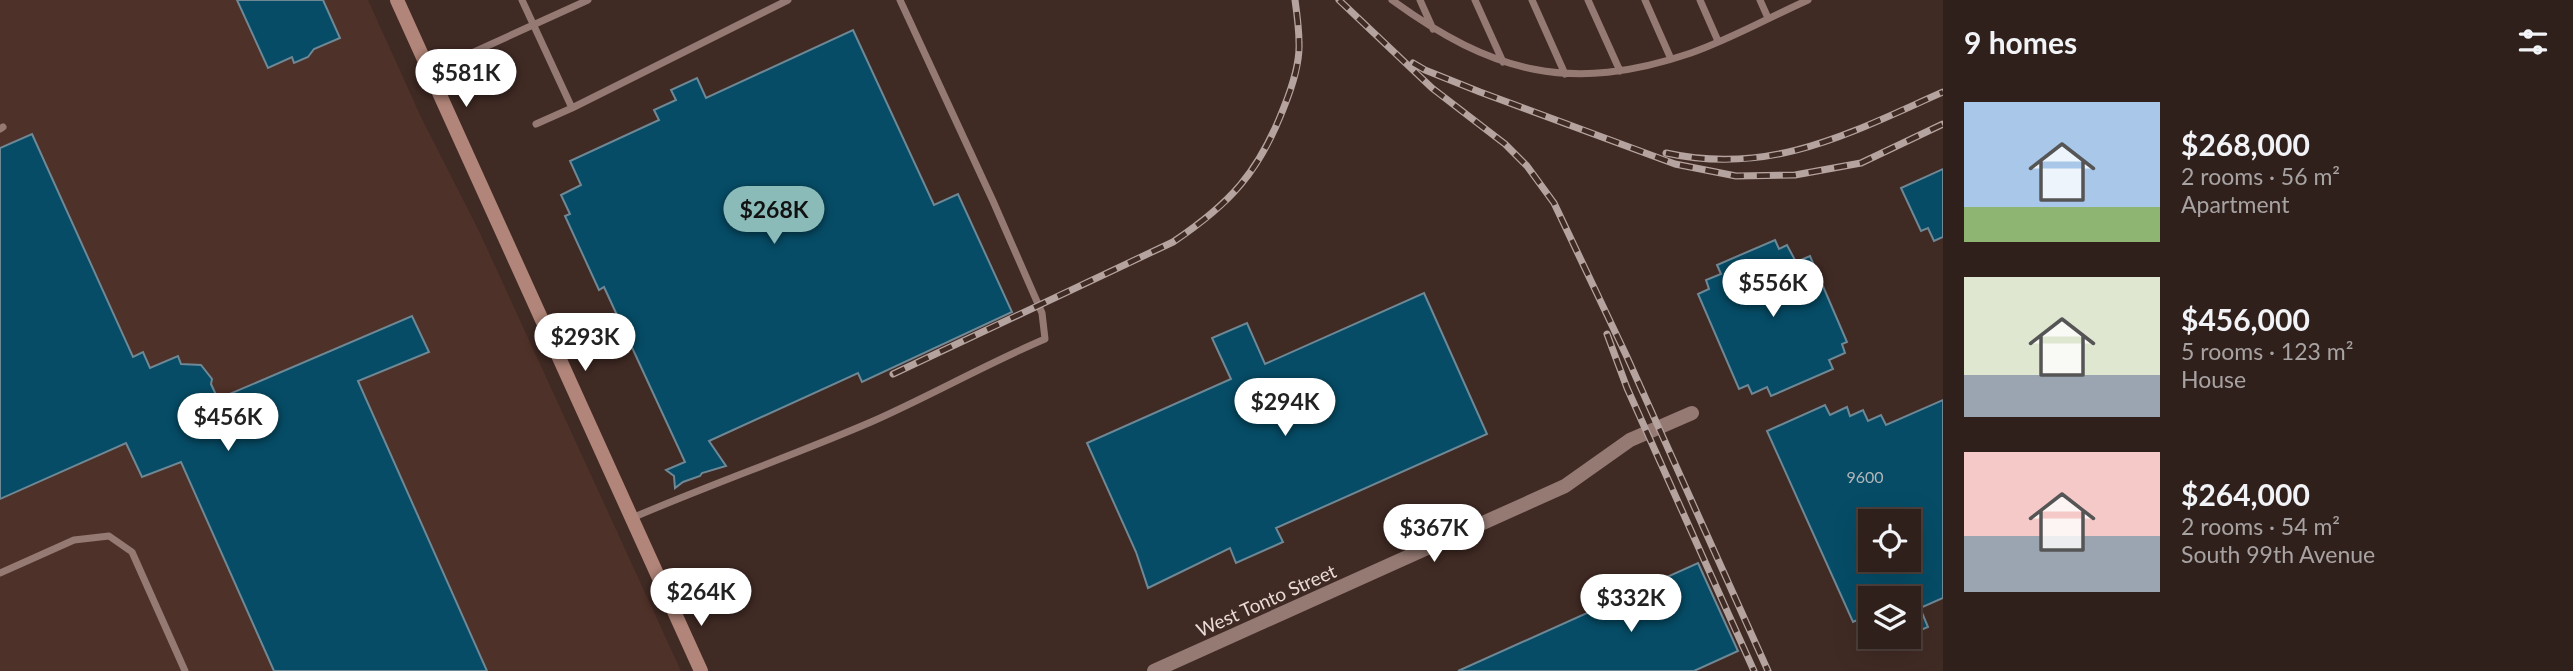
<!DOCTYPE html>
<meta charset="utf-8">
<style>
body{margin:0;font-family:Lato,sans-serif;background:#382824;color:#f1f3f6;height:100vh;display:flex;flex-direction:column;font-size:26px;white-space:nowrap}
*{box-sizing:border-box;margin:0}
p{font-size:23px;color:#a8a3a3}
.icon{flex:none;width:38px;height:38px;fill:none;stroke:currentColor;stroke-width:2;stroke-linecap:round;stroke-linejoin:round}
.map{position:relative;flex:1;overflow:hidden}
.drawer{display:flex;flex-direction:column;background:#30201b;width:630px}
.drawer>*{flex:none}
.tools{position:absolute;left:1858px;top:509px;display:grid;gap:14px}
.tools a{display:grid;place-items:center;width:63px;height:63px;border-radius:0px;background:#30201b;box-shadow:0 7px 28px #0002,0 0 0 2px #4b3e3a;font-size:35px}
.price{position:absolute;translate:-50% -60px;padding:0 16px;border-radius:24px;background:#fff;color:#222;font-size:23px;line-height:46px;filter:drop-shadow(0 2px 4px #0008)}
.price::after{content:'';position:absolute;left:50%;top:42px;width:21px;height:16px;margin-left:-10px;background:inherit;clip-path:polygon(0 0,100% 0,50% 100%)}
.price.on{background:#8bbbb9;color:#111}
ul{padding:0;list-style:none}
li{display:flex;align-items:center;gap:21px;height:175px;padding:0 21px}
li span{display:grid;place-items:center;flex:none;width:196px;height:140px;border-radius:0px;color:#555}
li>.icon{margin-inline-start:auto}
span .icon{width:84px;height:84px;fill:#fffc;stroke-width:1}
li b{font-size:30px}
h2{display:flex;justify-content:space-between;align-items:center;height:84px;padding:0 21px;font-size:30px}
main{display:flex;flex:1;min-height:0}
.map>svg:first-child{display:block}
</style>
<main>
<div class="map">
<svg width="1943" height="671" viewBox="0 0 1943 671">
<rect width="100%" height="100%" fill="#402a24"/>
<!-- built -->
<path fill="#4e3128" d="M0 0H368L421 117 479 231 681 671H0Z"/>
<!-- building -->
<path fill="#064c66" stroke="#6f8895" stroke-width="2" fill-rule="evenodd" d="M237 0H323L340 38 314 49 308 57 294 63 292 57 268 68Z
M853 30 934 205 958 194 1012 312 862 382 858 373 709 441 726 466 702 473 700 476 683 482 675 488 674 476 666 470 685 462 604 287 599 290 565 216 570 214 561 195 581 185 570 161 659 120 654 110 676 100 671 90 697 78 706 98Z
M32 134 133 357 143 352 150 368 178 356 181 364 201 365 212 379 211 384 218 399 412 316 429 352 358 381 487 671H274L181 462 142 477 126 443 0 499V148Z
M1943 169V237L1934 241 1928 228 1921 231 1901 188Z
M1775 240 1779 249 1787 245 1796 262 1810 256 1847 342 1842 344 1845 353 1829 360 1833 369 1771 396 1767 387 1752 394 1748 385 1739 389 1698 294 1709 289 1706 280 1721 274 1717 265Z
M1424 293 1487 434 1276 528 1283 542 1236 563 1230 548 1148 588 1136 552 1087 443 1231 379 1212 338 1247 323 1265 364Z
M1943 400V598L1920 608 1928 627 1909 635V598H1871V614L1853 622 1767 431 1825 405 1830 415 1847 407 1850 416 1863 410 1868 421 1881 415 1886 425ZM1871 522H1909V560H1871Z
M1698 563 1738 651 1694 671H1458Z"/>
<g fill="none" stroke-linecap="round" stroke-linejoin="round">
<!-- service -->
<path stroke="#957a73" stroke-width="7" d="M522 0 572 108 788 0
M1392 0C1492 73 1571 94 1691 53 1731 39 1770 17 1808 0
M1420 0 1433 29
M1475 0 1503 62
M1532 0 1565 74
M1588 0 1620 71
M1645 0 1671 59
M1700 0 1718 41
M1760 0 1768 18
M430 72 588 0
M536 124 572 108
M0 129 3 127
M632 518C711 484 792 456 871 422 930 396 986 364 1045 339L1042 313 993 201 900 0
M0 573 74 540 109 536 132 552 185 671"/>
<!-- minor -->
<path stroke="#957a73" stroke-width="14" d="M1154 671 1565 486 1630 440 1692 413"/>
<!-- secondary -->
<path stroke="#b18579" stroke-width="14" d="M397 0 701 671"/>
<defs>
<path id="rail" d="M1339 0 1432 88 1505 144 1527 166 1554 203 1627 357 1768 671
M1413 63 1425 70 1480 92 1675 164 1736 176 1795 175 1861 163 1943 124
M1666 153C1772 176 1850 133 1943 92
M1607 334 1627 388 1754 671
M893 374 1173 242C1231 203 1259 172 1284 107 1292 87 1300 64 1299 43 1299 29 1297 14 1295 0"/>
</defs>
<!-- rail casing -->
<use href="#rail" stroke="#b4a39e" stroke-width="7"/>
<!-- rail -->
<use href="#rail" stroke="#402a24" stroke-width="4.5" stroke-dasharray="13" stroke-linecap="butt"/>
</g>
<g text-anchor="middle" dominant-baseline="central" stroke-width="6" stroke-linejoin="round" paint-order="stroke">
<!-- number labels -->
<g font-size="16" fill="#b0b6ba">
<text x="1865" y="476">9600</text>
</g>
<!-- street labels -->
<g font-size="19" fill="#e9dad6" stroke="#402a24">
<text transform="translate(1266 600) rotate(-24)">West Tonto Street</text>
</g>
</g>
</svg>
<div class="tools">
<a><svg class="icon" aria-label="locate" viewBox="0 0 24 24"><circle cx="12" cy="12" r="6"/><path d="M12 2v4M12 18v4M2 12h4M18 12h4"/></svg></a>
<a><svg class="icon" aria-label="layers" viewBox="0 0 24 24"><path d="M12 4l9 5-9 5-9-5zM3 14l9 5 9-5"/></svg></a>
</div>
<b class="price" style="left:466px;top:109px">$581K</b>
<b class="price on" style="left:774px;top:246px">$268K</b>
<b class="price" style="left:1773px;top:319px">$556K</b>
<b class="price" style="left:585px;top:373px">$293K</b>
<b class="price" style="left:1285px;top:438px">$294K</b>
<b class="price" style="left:228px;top:453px">$456K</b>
<b class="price" style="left:1434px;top:564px">$367K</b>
<b class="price" style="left:701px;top:628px">$264K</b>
<b class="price" style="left:1631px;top:634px">$332K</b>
</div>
<section class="drawer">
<h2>9 homes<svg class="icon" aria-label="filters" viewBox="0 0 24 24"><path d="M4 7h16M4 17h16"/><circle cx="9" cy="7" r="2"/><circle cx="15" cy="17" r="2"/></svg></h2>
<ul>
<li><span style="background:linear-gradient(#a9c7e8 75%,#8fb573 0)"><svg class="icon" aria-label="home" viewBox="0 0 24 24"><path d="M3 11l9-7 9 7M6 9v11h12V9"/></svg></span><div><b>$268,000</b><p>2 rooms · 56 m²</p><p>Apartment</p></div></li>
<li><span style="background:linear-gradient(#dfe7d0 70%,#9aa5b1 0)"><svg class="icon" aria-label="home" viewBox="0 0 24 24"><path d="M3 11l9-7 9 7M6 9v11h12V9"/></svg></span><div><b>$456,000</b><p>5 rooms · 123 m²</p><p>House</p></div></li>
<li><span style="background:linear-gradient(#f6c9c9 60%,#9aa5b1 0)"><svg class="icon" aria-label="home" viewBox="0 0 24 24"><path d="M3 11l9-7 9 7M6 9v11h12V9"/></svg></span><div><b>$264,000</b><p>2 rooms · 54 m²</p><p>South 99th Avenue</p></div></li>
</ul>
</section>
</main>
